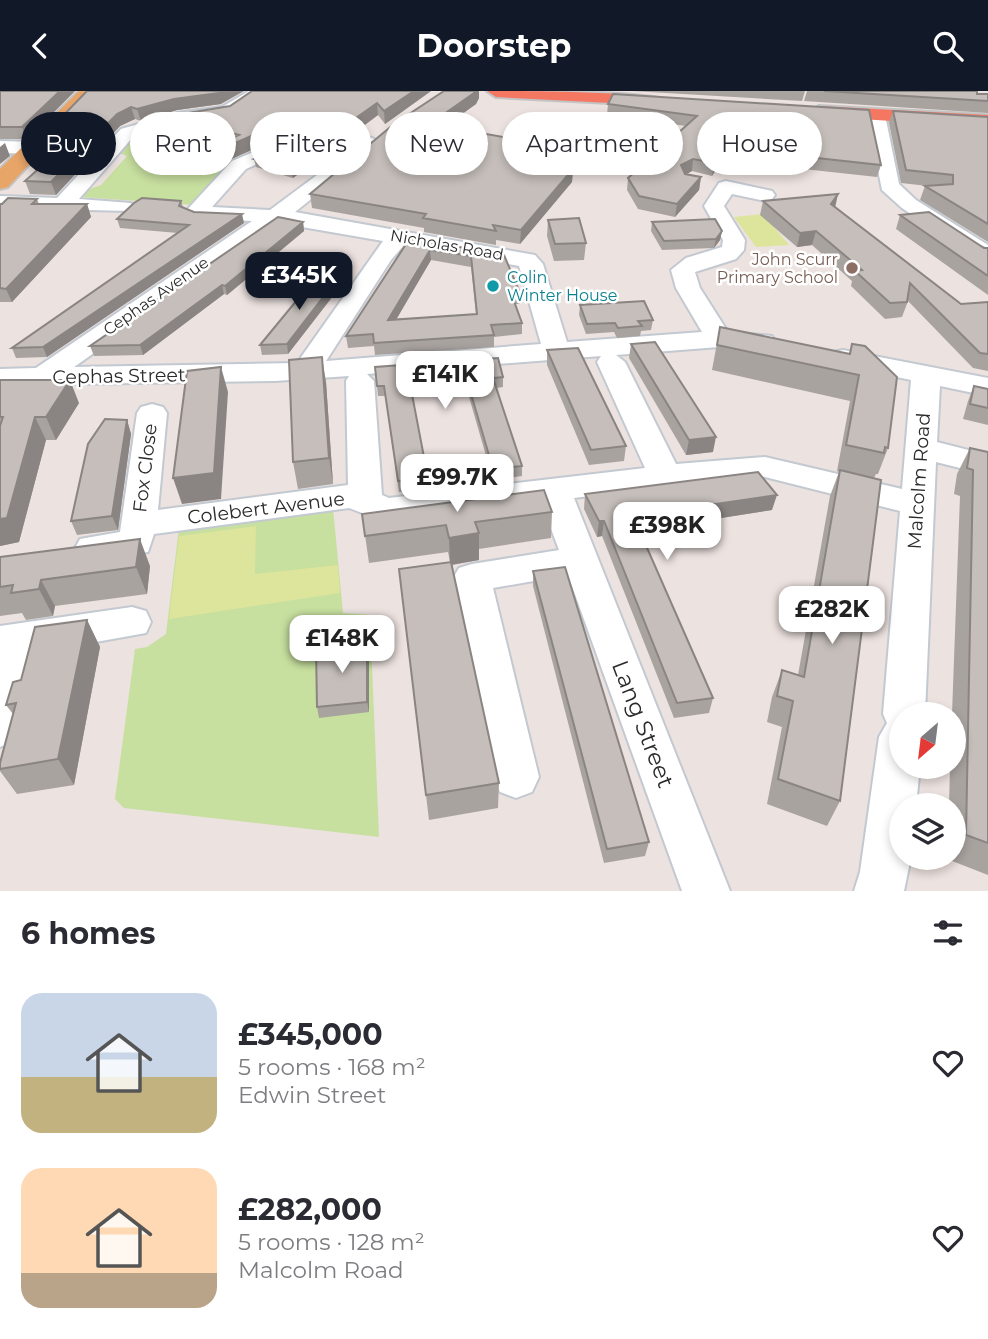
<!DOCTYPE html>
<meta charset="utf-8">
<style>
body{margin:0;font-family:Montserrat,sans-serif;background:#f7f7f7;color:#2b2b33;height:100vh;display:flex;flex-direction:column;font-size:26px;white-space:nowrap}
*{box-sizing:border-box;margin:0}
p{font-size:23px;color:#7c7c81}
.icon{flex:none;width:38px;height:38px;fill:none;stroke:currentColor;stroke-width:2;stroke-linecap:round;stroke-linejoin:round}
.map{position:relative;height:800px;overflow:hidden}
.panel{display:flex;flex-direction:column;background:#fff;flex:1}
.panel>*{flex:none}
.banner{position:absolute;left:21px;top:21px;width:947px;height:63px;display:flex;gap:14px}
.needle{width:46px;rotate:208deg}
.fabs{position:absolute;left:889px;top:611px;display:grid;gap:14px}
.fabs a{display:grid;place-items:center;width:77px;height:77px;border-radius:50%;background:#fff;box-shadow:0 4px 10px #0003;font-size:35px}
.price{position:absolute;translate:-50% -60px;padding:0 16px;border-radius:14px;background:#fff;color:#222;font-size:23px;line-height:46px;filter:drop-shadow(0 2px 4px #0008)}
.price::after{content:'';position:absolute;left:50%;top:42px;width:21px;height:16px;margin-left:-10px;background:inherit;clip-path:polygon(0 0,100% 0,50% 100%)}
.price.selected{background:#111827;color:#fff}
ul{padding:0;list-style:none}
li{display:flex;align-items:center;gap:21px;height:175px;padding:0 21px}
li span{display:grid;place-items:center;flex:none;width:196px;height:140px;border-radius:21px;color:#555}
li>.icon{margin-inline-start:auto}
span .icon{width:84px;height:84px;fill:#fffc;stroke-width:1}
li b{font-size:30px}
h2{display:flex;justify-content:space-between;align-items:center;height:84px;padding:0 21px;font-size:30px}
.tag{padding:0 24px;border-radius:32px;background:#fff;box-shadow:0 4px 10px #0003;font-size:24px;line-height:63px}
.tag.selected{background:#111827;color:#fff}
header{display:flex;justify-content:space-between;align-items:center;height:91px;padding:0 21px;background:#111827;color:#fff;font-size:32px;font-weight:700}
.map>svg:first-child{display:block}
</style>
<header><svg class="icon" aria-label="back" viewBox="0 0 24 24"><path d="M15 5l-7 7 7 7"/></svg>Doorstep<svg class="icon" aria-label="search" viewBox="0 0 24 24"><circle cx="10" cy="10" r="6"/><path d="M15 15l6 6"/></svg></header>
<div class="map">
<svg width="988" height="800" viewBox="0 0 988 800">
<rect width="100%" height="100%" fill="#ece2df"/>
<!-- green -->
<path fill="#c7df9f" d="M150 39 228 59 209 66 233 73 194 114 81 106 87 99 101 94 127 65 119 62 133 46Z
M333 417 343 522 370 524 379 746 124 717 115 708 135 558 147 556 166 543 179 437Z"/>
<!-- pitch -->
<path fill="#dce59b" d="M763 123 789 154 756 156 734 126Z
M256 435 255 483 338 474 340 502 169 528 179 445Z"/>
<g fill="none" stroke-linecap="round" stroke-linejoin="round">
<defs>
<path id="minor" d="M249 0H269L232 24 180 32 133 46 79 108 131 112 134 116 131 120 0 117V105L57 107 121 38 178 22 222 16Z
M876 19 885 24 899 93 916 109 988 154V171L980 169 902 117 882 99 867 24Z
M308 38 372 47 381 52 295 121 535 164 543 173 567 251 702 241 676 197 671 179 686 167 722 156 723 149 704 115 719 92 726 90 772 100 775 104 772 108 765 110 732 103 724 115 745 149 744 159 736 168 695 181 700 197 728 241 772 245 776 251 772 257 763 259 719 256 616 264 625 271 676 373 765 366 902 398 911 289 833 273 829 267 833 261 843 259 988 287V305L940 295 937 351 988 364V384L936 371 925 623H901V676H920L916 714H901V766H911L904 800H854L860 781 879 646 887 632 883 623 900 420 765 386 748 385 574 407 730 800H682L568 484 493 497 539 686 532 701 516 707 500 701 493 686 453 487 459 477 472 473 559 459 541 411 386 431 349 417 154 443 148 461 93 470 80 466 75 457 80 448 120 441 137 322 141 316 152 313 163 316 167 322 158 419 348 394 346 290 349 285 275 290 0 294V278L36 277 252 130 196 127 185 121 232 70ZM310 49 356 55 270 119 212 116 246 78ZM279 132 383 150 297 272 74 276ZM404 154 519 175 541 253 326 270 391 169ZM601 265 597 271 645 377 389 407 382 404 374 290 367 283Z
M0 50 37 51 46 57 37 63 0 62Z
M132 516 146 520 151 531 146 542 40 561 22 637 15 650 0 656V535Z"/>
<path id="major" d="M79 0H98L8 96 0 98V78Z"/>
<path id="highway" d="M487 0C516 0 661 0 675 12L665 18 630 13 496 6Z
M819 15 988 24V36L812 25 809 21Z"/>
</defs>
<!-- minor casing -->
<use href="#minor" stroke="#c3c9d1" stroke-width="4"/>
<!-- major casing -->
<use href="#major" stroke="#c4c4c4" stroke-width="4"/>
<!-- highway casing -->
<use href="#highway" stroke="#c4c4c4" stroke-width="4"/>
<!-- minor -->
<use href="#minor" fill="#fff" fill-rule="evenodd"/>
<!-- major -->
<use href="#major" fill="#e8a568" fill-rule="evenodd"/>
<!-- highway -->
<use href="#highway" fill="#f47762" fill-rule="evenodd"/>
</g>
<!-- wall -->
<path fill="#a9a3a0" fill-rule="evenodd" d="M0 0H75L27 48H0Z
M87 0 221 13 177 19 141 30 135 28 120 35 56 104 30 103 25 90 70 50H55L51 37Z
M252 0H431L385 33 378 24 354 42 301 37 229 69 219 66 216 53 222 51 172 37 169 25 230 15Z
M632 0H805L802 10Z
M807 0H977V3H988V22L804 10Z
M613 3 881 74 877 86 722 69 712 85 692 80 686 83 701 86 699 99 675 126 638 118 627 99 628 87 686 35 607 24 608 13Z
M479 7 476 13 444 36 576 59 575 72 571 77 573 78 572 91 520 153 496 149V154L424 141V137L312 117 310 103Z
M893 20 988 26V151L920 109 925 95H928L901 92 889 32Z
M336 55 293 87 256 76 254 68Z
M37 108 39 113H87L91 126 12 211H0V113Z
M181 110 183 116 194 121 244 132 47 266 16 267 12 257 178 142 120 137 117 128Z
M763 110 835 116 961 213 988 211V280L973 277 908 210 902 226 885 228 851 195 852 190 812 154 797 156 760 124Z
M900 124 988 157V204L896 138Z
M548 129 586 152 584 169 554 170 547 145Z
M303 131 304 140 227 204 224 203 143 264 94 265 90 255Z
M652 131 722 140 720 149 714 157 662 159 651 140Z
M410 147 504 164 520 202V213H515L522 232V243L494 246V256L375 264 374 255 348 257 346 245ZM431 169 471 176 476 223 396 228Z
M334 192 336 201 288 263 262 264 260 254Z
M580 214 653 229 651 239 641 240 640 245 617 247 614 241 586 243 579 224Z
M720 236 849 263 852 253 888 357 878 383H876L874 387 840 710 827 735 767 713 782 636 767 631 772 606 782 579 798 584 830 405 839 381 837 380 850 310 712 279Z
M631 253 713 361 686 364 629 267Z
M547 259 626 355 624 370 589 374 547 274Z
M375 276 503 286V296L496 297 522 375V385L493 389 467 299 412 303 428 387V398L399 401 385 305H378Z
M0 289 79 312 56 349H46L19 451 0 455Z
M326 291 333 393 298 398 293 371Z
M974 295 988 298V334L963 328 968 310Z
M127 329 131 343 118 439 77 444 71 430Z
M970 357 988 361V784L947 768V766H954V714H949L950 676H954V623H952L960 405 954 403 957 383Z
M585 403 772 419 640 440 713 607 709 622 674 627 602 445 597 446 584 418Z
M552 421 551 447 479 458V469L452 474 499 692 498 717 429 729 399 478 450 471 448 461 369 472 362 423Z
M0 466 150 475 147 503 55 515 53 525 26 529 22 522 0 525Z
M533 480 649 751 645 765 604 772 533 495Z
M87 529 100 556 74 694 17 703 0 680V672L13 623 6 614 21 589Z
M367 552 369 562V621L319 627 317 616Z"/>
<!-- shaded-wall -->
<path fill="#8a8582" d="M60 0H75L27 48 22 36Z
M222 0H244L221 13 177 19 141 30 137 18 174 8Z
M414 0H431L385 33 384 20Z
M477 0H479V7L476 13 430 46V33Z
M377 12 378 24 354 42 353 29Z
M131 16 135 28 120 35 56 104 51 91 117 23Z
M299 24 301 37 229 69 226 56Z
M335 47 336 55 293 87 292 78Z
M5 52 10 65 0 73V56Z
M724 57 722 69 712 85 714 72Z
M576 59 575 72 560 89 561 75Z
M693 68 692 80 680 87 681 74Z
M573 78 572 91 520 153 521 139Z
M701 86 699 99 675 126 677 113Z
M838 103 835 117 831 113Z
M87 113 91 126 12 211 6 198Z
M242 123 244 132 47 266 43 256Z
M303 131 304 140 227 204 225 195Z
M722 140 720 149 714 157 716 148Z
M816 140 812 154 797 156 800 142Z
M430 159 431 169 389 241 388 229Z
M334 192 336 201 288 263 287 253Z
M222 194 224 203 143 264 140 254Z
M322 266 326 291 333 393 329 367Z
M221 276 228 301 221 408 182 413 173 387Z
M70 289 79 312 56 349 46 326Z
M35 326 46 349 19 451 0 455V428Z
M127 329 131 343 118 439 112 425Z
M716 346 713 361 686 364 689 349Z
M777 404 772 419 631 441 633 425Z
M599 430H604L602 445 597 446Z
M479 442V469L450 474 449 447Z
M140 448 150 475 147 503 136 476Z
M41 489 55 515 53 525 39 498Z
M87 529 100 556 74 694 58 668Z
M367 552 369 562V621L367 611Z"/>
<!-- building -->
<path fill="#c5beba" stroke="#8a8582" stroke-width="2" fill-rule="evenodd" d="M0 0H60L22 36H0Z
M87 0H222L219 2 174 8 137 18 131 16 117 23 51 91 25 90 84 37H51Z
M252 0H414L384 20 377 12 353 29 299 24 226 56 216 53 239 44 169 25 230 15Z
M444 0H477L430 33 576 59 561 75 573 78 521 139 493 134 496 140 423 127 426 123 310 103 394 33Z
M824 0H977V3H988V10Z
M613 3 869 19 881 74 724 57 714 72 693 68 681 74 685 83 701 86 677 113 639 105 628 87 697 25 608 13Z
M893 20 988 26V133L925 95 953 93V84L906 79Z
M309 44 335 47 292 78 254 68Z
M838 103 831 113 961 213 988 211V263L980 262 910 192 907 211 890 212 855 180 862 179 816 140 800 142 763 110Z
M8 107 37 108 32 113H87L6 198 0 197V113H2Z
M142 107 181 110 179 115 194 121 242 123 43 256 12 257 189 134 117 128 134 112Z
M929 121 984 157H988V185L900 124Z
M278 126 303 131 225 195 222 194 140 254 90 255Z
M579 127 586 152 555 153 548 129Z
M715 128 722 140 716 148 664 150 652 131Z
M410 147 504 164 520 202H511L522 232 491 234 494 244 374 252 373 243 346 245ZM430 159 471 165 477 223 388 229Z
M320 181 334 192 287 253 260 254Z
M644 210 653 229 638 230 642 235 618 237 615 232 587 233 580 214Z
M720 236 850 263 852 253 865 255 897 286 888 357 885 356 884 362 846 354 859 284 717 254Z
M655 251 716 346 689 349 631 253Z
M578 257 626 355 591 359 547 259Z
M322 266 329 367 293 371 289 269Z
M498 267 503 286 493 287 522 375 493 378 467 289 410 293 428 387 398 390 384 295H377L375 276Z
M221 276 214 382 173 387 187 280Z
M0 289H70L46 326H35L7 427 0 428V335L3 326H0Z
M974 295 988 298V317L970 313Z
M105 328 127 329 112 425 71 430 88 353Z
M970 357 988 361V752L966 744 973 379 967 377Z
M840 379 881 389 840 710 778 688 793 610 777 605 782 579 804 586Z
M758 381 777 404 633 425 713 607 677 612 604 430H599L585 403Z
M544 399 552 421 475 431 479 442 449 447 446 434 365 445 362 423Z
M140 448 136 476 41 489 39 498 11 502 13 494 0 496V466Z
M451 471 499 692 426 704 399 478Z
M565 476 649 751 607 758 533 480Z
M87 529 58 668 0 678V672L16 612 6 614 13 591 21 589 35 536Z
M367 552V611L317 616 316 557Z"/>
<!-- markers -->
<circle fill="#8d6e63" stroke="#fff" stroke-width="2.5" cx="852" cy="177" r="7"/>
<circle fill="#0f9aa8" stroke="#fff" stroke-width="2.5" cx="493" cy="195" r="7"/>
<g text-anchor="middle" dominant-baseline="central" stroke-width="5" stroke-linejoin="round" paint-order="stroke">
<!-- far-street labels -->
<g font-size="16" fill="#2b2b2b" stroke="#fff">
<text transform="translate(447 154) rotate(10)">Nicholas Road</text>
<text transform="translate(156 205) rotate(-35)">Cephas Avenue</text>
</g>
<!-- far-education labels -->
<g font-size="16" fill="#785e54" stroke="#fff" text-anchor="end">
<text x="838" y="168">John Scurr<tspan x="838" dy="18">Primary School</tspan></text>
</g>
<!-- far-culture labels -->
<g font-size="16" fill="#0d838f" stroke="#fff" text-anchor="start">
<text x="507" y="186">Colin<tspan x="507" dy="18">Winter House</tspan></text>
</g>
<!-- street labels -->
<g font-size="19" fill="#2b2b2b" stroke="#fff">
<text transform="translate(119 285) rotate(-1)">Cephas Street</text>
<text transform="translate(145 377) rotate(-83)">Fox Close</text>
<text transform="translate(919 390) rotate(-86)">Malcolm Road</text>
<text transform="translate(266 417) rotate(-7)">Colebert Avenue</text>
</g>
<!-- near-street labels -->
<g font-size="23" fill="#2b2b2b" stroke="#fff">
<text transform="translate(643 633) rotate(69)">Lang Street</text>
</g>
</g>
</svg>
<div class="fabs">
<a><svg class="needle" viewBox="-14 -14 28 28"><path d="M0-13l5 13h-10z" fill="#e53935"/><path d="M0 13l5-13h-10z" fill="#7c7c81"/></svg></a>
<a><svg class="icon" aria-label="layers" viewBox="0 0 24 24"><path d="M12 4l9 5-9 5-9-5zM3 14l9 5 9-5"/></svg></a>
</div>
<b class="price selected" style="left:299px;top:221px">£345K</b>
<b class="price" style="left:445px;top:320px">£141K</b>
<b class="price" style="left:457px;top:423px">£99.7K</b>
<b class="price" style="left:667px;top:471px">£398K</b>
<b class="price" style="left:832px;top:555px">£282K</b>
<b class="price" style="left:342px;top:584px">£148K</b>
<div class="banner">
<a class="tag selected">Buy</a>
<a class="tag">Rent</a>
<a class="tag">Filters</a>
<a class="tag">New</a>
<a class="tag">Apartment</a>
<a class="tag">House</a>
</div>
</div>
<section class="panel">
<h2>6 homes<svg class="icon" aria-label="filters" viewBox="0 0 24 24"><path d="M4 7h16M4 17h16"/><circle cx="9" cy="7" r="2"/><circle cx="15" cy="17" r="2"/></svg></h2>
<ul>
<li><span style="background:linear-gradient(#c9d6e8 60%,#c2b280 0)"><svg class="icon" aria-label="home" viewBox="0 0 24 24"><path d="M3 11l9-7 9 7M6 9v11h12V9"/></svg></span><div><b>£345,000</b><p>5 rooms · 168 m²</p><p>Edwin Street</p></div><svg class="icon" aria-label="heart" viewBox="0 0 24 24"><path d="M12 20l-8-8c-3-5 5-10 8-4 3-6 11-1 8 4z"/></svg></li>
<li><span style="background:linear-gradient(#ffd9b3 75%,#b9a48a 0)"><svg class="icon" aria-label="home" viewBox="0 0 24 24"><path d="M3 11l9-7 9 7M6 9v11h12V9"/></svg></span><div><b>£282,000</b><p>5 rooms · 128 m²</p><p>Malcolm Road</p></div><svg class="icon" aria-label="heart" viewBox="0 0 24 24"><path d="M12 20l-8-8c-3-5 5-10 8-4 3-6 11-1 8 4z"/></svg></li>
</ul>
</section>
